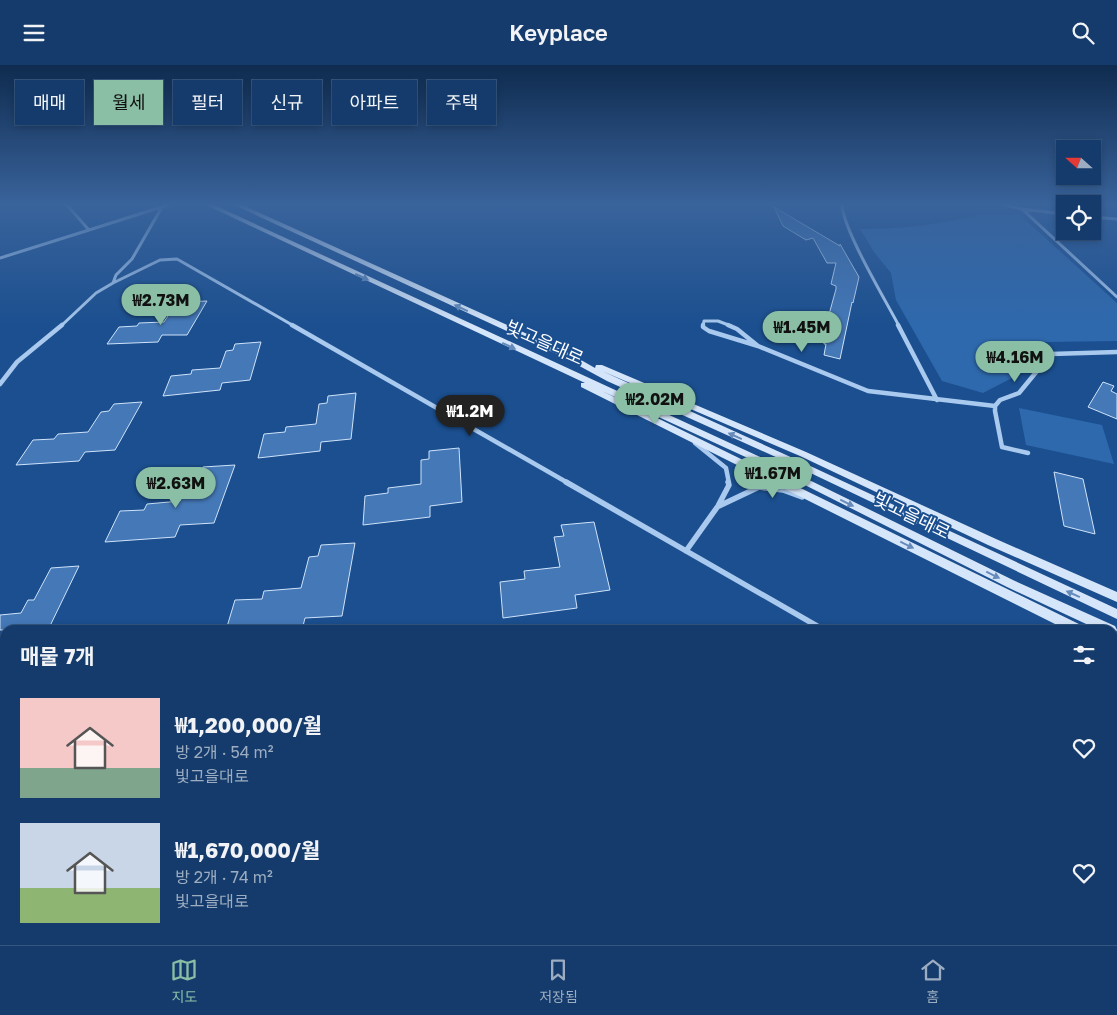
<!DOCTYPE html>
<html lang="ko">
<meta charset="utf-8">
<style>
body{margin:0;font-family:"Golos Text","Noto Sans KR",sans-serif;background:#1d4271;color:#f1f3f6;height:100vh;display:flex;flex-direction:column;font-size:19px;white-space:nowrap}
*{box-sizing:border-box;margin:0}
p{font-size:16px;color:#9dadc1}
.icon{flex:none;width:28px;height:28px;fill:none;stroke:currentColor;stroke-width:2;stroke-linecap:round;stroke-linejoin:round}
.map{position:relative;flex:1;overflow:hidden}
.side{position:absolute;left:0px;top:560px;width:1118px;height:320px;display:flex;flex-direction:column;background:#143b6b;border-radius:15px 15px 0 0;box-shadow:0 2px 8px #0003,0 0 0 1px #33557e}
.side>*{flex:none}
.banner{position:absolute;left:15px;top:15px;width:500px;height:45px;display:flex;gap:10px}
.needle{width:32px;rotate:291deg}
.controls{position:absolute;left:1056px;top:75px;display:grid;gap:10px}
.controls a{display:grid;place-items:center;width:45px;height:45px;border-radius:0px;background:#143b6b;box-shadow:0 2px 8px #0003,0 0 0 1px #33557e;font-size:25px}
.price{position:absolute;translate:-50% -42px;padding:0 11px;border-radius:18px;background:#8abfa5;color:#111;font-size:16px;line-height:32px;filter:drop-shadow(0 1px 2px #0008)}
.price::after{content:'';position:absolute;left:50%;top:30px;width:15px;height:11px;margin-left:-8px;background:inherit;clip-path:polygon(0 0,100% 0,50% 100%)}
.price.selected{background:#222;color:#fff}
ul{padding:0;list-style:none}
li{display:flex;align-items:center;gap:15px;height:125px;padding:0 20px}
li span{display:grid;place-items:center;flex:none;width:140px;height:100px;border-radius:0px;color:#555}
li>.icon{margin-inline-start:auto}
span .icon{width:60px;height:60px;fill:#fffc;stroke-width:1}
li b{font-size:21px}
h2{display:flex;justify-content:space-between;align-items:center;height:60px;padding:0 20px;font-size:21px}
.tag{padding:0 18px;border-radius:0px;background:#143b6b;box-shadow:0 2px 8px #0003,0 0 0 1px #33557e;font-size:18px;line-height:45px}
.tag.selected{background:#8abfa5;color:#111}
header{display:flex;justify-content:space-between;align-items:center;height:65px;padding:0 20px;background:#143b6b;font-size:22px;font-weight:600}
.menu{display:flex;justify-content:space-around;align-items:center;height:70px;border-top:1px solid #33557e;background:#143b6b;font-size:14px;color:#9dadc1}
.menu a{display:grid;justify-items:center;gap:2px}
.menu .selected{color:#8abfa5}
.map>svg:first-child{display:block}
</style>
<header><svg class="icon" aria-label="menu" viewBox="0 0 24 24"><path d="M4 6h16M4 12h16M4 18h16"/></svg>Keyplace<svg class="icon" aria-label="search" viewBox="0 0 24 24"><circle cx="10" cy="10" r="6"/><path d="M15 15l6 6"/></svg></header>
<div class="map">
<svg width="1117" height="880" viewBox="0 0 1117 880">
<rect width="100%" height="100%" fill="#1b4f8f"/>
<!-- green -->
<path fill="#2e69ad" d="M977 150H1020L1117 238V276L1045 277 1012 313 983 328 942 316 896 235 891 208 874 187 860 164C902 164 937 160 977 150Z
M1019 343 1102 360 1114 399 1026 380Z"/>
<!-- building -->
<path fill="#4478b7" stroke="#cfe3fa" d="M774 142 840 181V179L859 212 853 238 852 237 840 294 824 290 826 279H824V275H822L836 224V221L831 219 836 198H827L813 173 806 175 783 161Z
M207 236 187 270H162L158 277 107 279 119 262 137 261 139 258 164 257 173 243H180L183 237Z
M261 277 250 315 222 318 220 325 163 331 171 311 191 309 192 305 220 303 226 286 233 285 235 279Z
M1103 317 1114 321 1111 326 1117 329V354L1088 342Z
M356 328 351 374 321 377 320 386 258 393 264 369 285 367 286 362 316 359 319 339 327 338 328 331Z
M142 337 115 385 85 387 79 396 16 400 33 375 54 374 58 369 88 367 101 347 109 346 114 339Z
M459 383 462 437 430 441V452L363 460 365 431 388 428V423L421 419V395L429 394V386Z
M235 400 214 458 180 460 175 472 105 477 120 446 144 445 147 439 180 436 191 411H200L203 402Z
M1054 407 1083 414 1095 469 1064 461Z
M594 457 610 525 575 530 577 543 503 553 500 517 525 514 524 506 560 502 554 472 564 471 561 460Z
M355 478 342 551 305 553 302 565H226L235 535 262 534 264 526 301 523 309 492 318 491 321 480Z
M79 501 48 565H0V550L21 548 28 535H34L51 503Z"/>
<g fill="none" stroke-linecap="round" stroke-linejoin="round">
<!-- minor-far3 -->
<path stroke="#a9c9ee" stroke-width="3" d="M842 139C842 163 886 236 899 261
M1002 139 1022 144 1065 149
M1022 144 1117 232
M1092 152 1117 154
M89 165 171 139
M0 193 89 165 66 139
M113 218 160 195 177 194 294 261
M61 261 96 228 113 218 116 210 132 194 162 142
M703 261 704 256H718L731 261"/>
<!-- minor-far2 -->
<path stroke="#a9c9ee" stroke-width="4.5" d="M292 260 568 418
M703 260V262L709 266 758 281
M728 260 737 264 758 281
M898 260 937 335
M758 281 868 326 995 341
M0 319 17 297 62 260
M695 378 726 403 729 418
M1028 388 1002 382 995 346V341L1000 335 1019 328 1051 289 1117 287"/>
<!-- minor-far1 -->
<path stroke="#a9c9ee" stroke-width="5.5" d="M566 417 824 565
M719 441 759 422 783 425 802 432
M686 486 718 441 729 420 728 417"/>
<!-- minor -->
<path stroke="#a9c9ee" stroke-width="7" d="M1112 729 1117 730
M979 875V880"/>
<!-- secondary -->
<path fill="#d6e6fa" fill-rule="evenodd" d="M204 139H212L797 409 1015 516 1115 561 1117 565 1115 569 1112 570V565H1099L1007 522 791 413 602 326 1083 561 1085 565H1067L581 322V318H585Z
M232 139H240L567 287 595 303 596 300H602L806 387 996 474 1117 527V537L988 480 800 391 602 306 806 399 1117 544V554L800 403 607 316 561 291Z
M1112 576 1117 577V588L1112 587Z"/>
</g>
<!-- one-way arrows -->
<defs><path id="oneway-solid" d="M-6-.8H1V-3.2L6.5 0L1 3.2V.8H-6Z" transform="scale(1.25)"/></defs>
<g fill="#668bba">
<use href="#oneway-solid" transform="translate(362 212) rotate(25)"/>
<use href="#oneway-solid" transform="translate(461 243) rotate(-155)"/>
<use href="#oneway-solid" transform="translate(509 281) rotate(25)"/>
<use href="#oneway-solid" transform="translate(735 371) rotate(-156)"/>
<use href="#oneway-solid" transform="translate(847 438) rotate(26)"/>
<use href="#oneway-solid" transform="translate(907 480) rotate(26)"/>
<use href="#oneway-solid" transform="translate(993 510) rotate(26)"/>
<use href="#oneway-solid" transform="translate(1073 529) rotate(-156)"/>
</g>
<!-- sky -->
<linearGradient id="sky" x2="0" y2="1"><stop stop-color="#0f2b4f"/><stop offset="0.53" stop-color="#39639b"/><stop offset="1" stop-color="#39639b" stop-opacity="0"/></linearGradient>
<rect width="1117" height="262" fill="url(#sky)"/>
<g text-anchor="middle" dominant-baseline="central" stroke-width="4" stroke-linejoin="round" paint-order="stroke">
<!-- street labels -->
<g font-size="18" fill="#fff" stroke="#1b4f8f">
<text transform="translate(545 277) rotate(24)">빛고을대로</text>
<text transform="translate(912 450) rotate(26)">빛고을대로</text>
</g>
</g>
</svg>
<div class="controls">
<a><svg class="needle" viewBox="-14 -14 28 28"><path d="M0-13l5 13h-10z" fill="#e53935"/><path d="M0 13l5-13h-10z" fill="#9dadc1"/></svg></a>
<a><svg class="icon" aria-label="locate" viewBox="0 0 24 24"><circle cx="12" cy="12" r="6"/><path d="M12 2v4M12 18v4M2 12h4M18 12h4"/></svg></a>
</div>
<b class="price" style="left:161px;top:261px">₩2.73M</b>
<b class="price" style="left:802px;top:288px">₩1.45M</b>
<b class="price" style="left:1015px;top:318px">₩4.16M</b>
<b class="price" style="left:655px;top:360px">₩2.02M</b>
<b class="price selected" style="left:470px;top:372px">₩1.2M</b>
<b class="price" style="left:773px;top:434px">₩1.67M</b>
<b class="price" style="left:176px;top:444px">₩2.63M</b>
<div class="banner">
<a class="tag">매매</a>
<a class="tag selected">월세</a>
<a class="tag">필터</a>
<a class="tag">신규</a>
<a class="tag">아파트</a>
<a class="tag">주택</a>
</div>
<section class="side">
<h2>매물 7개<svg class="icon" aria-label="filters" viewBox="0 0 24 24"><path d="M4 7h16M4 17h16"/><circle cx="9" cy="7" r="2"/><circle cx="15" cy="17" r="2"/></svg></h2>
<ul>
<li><span style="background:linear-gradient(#f6c9c9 70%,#7fa58c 0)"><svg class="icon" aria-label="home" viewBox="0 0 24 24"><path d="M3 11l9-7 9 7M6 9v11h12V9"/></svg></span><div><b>₩1,200,000/월</b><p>방 2개 · 54 m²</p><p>빛고을대로</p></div><svg class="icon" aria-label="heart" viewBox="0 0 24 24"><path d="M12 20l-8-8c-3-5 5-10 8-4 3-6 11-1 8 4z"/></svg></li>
<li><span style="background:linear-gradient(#c9d6e8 65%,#8fb573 0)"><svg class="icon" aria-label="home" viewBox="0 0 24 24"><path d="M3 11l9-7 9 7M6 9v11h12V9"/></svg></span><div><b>₩1,670,000/월</b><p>방 2개 · 74 m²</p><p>빛고을대로</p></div><svg class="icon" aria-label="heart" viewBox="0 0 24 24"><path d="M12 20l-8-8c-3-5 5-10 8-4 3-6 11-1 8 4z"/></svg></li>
</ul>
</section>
</div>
<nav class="menu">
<a class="selected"><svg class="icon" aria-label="map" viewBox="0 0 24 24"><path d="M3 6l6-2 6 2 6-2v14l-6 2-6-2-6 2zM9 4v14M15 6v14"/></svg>지도</a>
<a><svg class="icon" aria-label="saved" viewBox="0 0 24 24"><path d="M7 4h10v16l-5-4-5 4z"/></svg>저장됨</a>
<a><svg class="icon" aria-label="home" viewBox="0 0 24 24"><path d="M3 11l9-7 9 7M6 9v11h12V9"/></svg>홈</a>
</nav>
